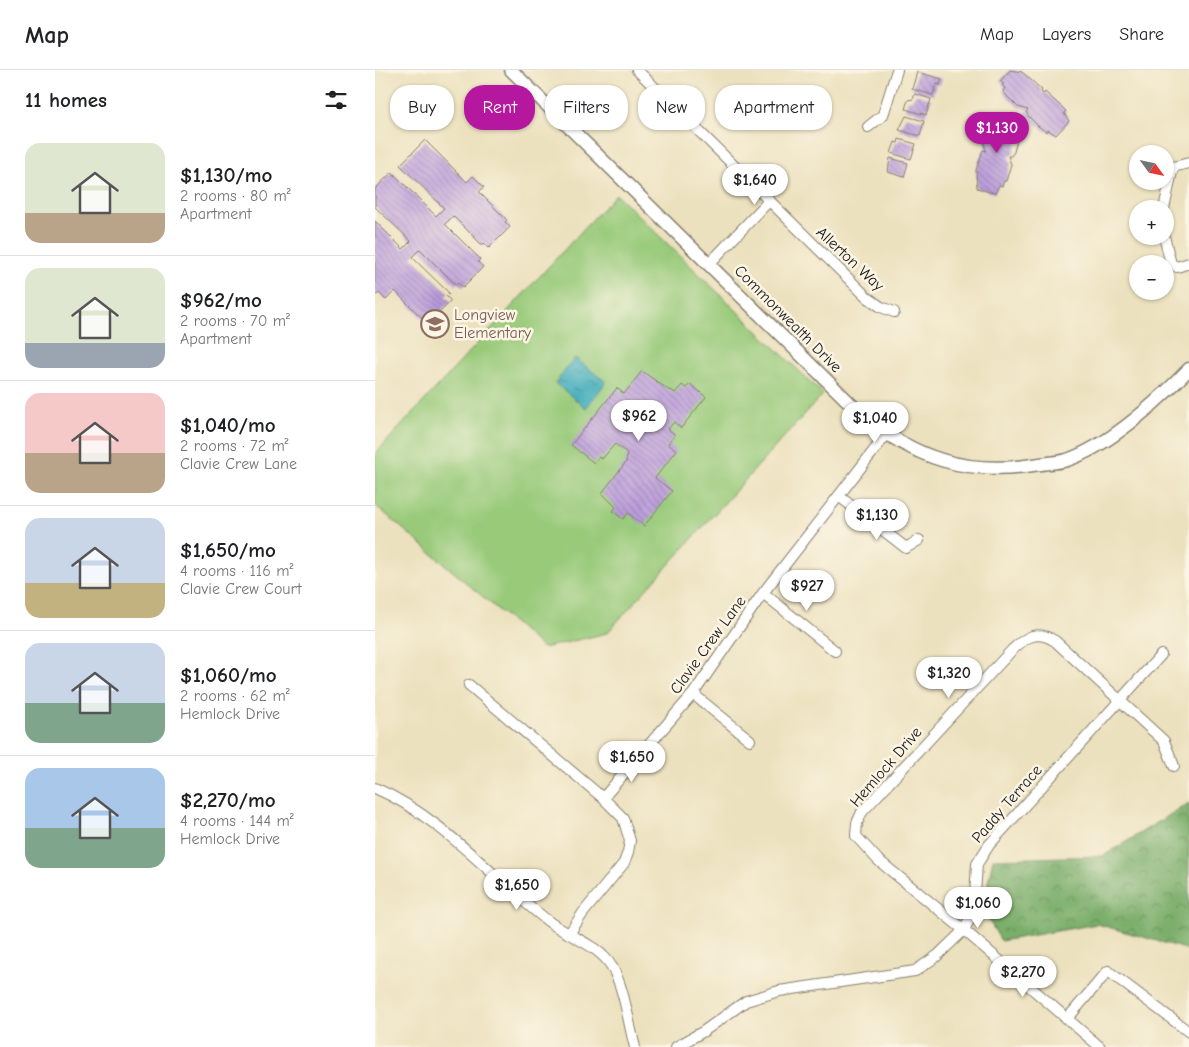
<!DOCTYPE html>
<meta charset="utf-8">
<style>
body{margin:0;font-family:"Comic Neue",sans-serif;background:#f6f6f6;color:#202124;height:100vh;display:flex;flex-direction:column;font-size:19px;white-space:nowrap}
*{box-sizing:border-box;margin:0}
p{font-size:16px;color:#757577}
.icon{flex:none;width:28px;height:28px;fill:none;stroke:currentColor;stroke-width:2;stroke-linecap:round;stroke-linejoin:round}
.map{position:relative;flex:1;overflow:hidden}
.drawer{display:flex;flex-direction:column;background:#fff;width:375px}
.drawer>*{flex:none}
.hud{position:absolute;left:15px;top:15px;width:475px;height:45px;display:flex;gap:10px}
.needle{width:32px;rotate:123deg}
.tools{position:absolute;left:754px;top:75px;display:grid;gap:10px}
.tools a{display:grid;place-items:center;width:45px;height:45px;border-radius:50%;background:#fff;box-shadow:0 1px 4px #0004;font-size:25px}
.price{position:absolute;translate:-50% -42px;padding:0 11px;border-radius:18px;background:#fff;color:#222;font-size:16px;line-height:32px;filter:drop-shadow(0 1px 2px #0008)}
.price::after{content:'';position:absolute;left:50%;top:30px;width:15px;height:11px;margin-left:-8px;background:inherit;clip-path:polygon(0 0,100% 0,50% 100%)}
.price.active{background:#b5179e;color:#fff}
ul{padding:0;list-style:none}
li{display:flex;align-items:center;gap:15px;height:125px;padding:0 25px}
li+li{border-top:1px solid #e0e0e0}
li span{display:grid;place-items:center;flex:none;width:140px;height:100px;border-radius:15px;color:#555}
li>.icon{margin-inline-start:auto}
span .icon{width:60px;height:60px;fill:#fffc;stroke-width:1}
li b{font-size:21px}
h2{display:flex;justify-content:space-between;align-items:center;height:60px;padding:0 25px;font-size:21px}
.tag{padding:0 18px;border-radius:20px;background:#fff;box-shadow:0 1px 4px #0004;font-size:18px;line-height:45px}
.tag.active{background:#b5179e;color:#fff}
header{display:flex;align-items:center;gap:30px;box-sizing:border-box;height:70px;padding:0 25px;background:#fff;border-bottom:1px solid #e0e0e0}
header strong{font-size:24px}
nav{display:flex;gap:28px;margin-inline-start:auto;font-size:18px}
main{display:flex;flex:1;min-height:0}
.map>svg:first-child{display:block}
</style>
<header>
<strong>Map</strong>
<nav><a>Map</a><a>Layers</a><a>Share</a></nav>
</header>
<main>
<section class="drawer">
<h2>11 homes<svg class="icon" aria-label="filters" viewBox="0 0 24 24"><path d="M4 7h16M4 17h16"/><circle cx="9" cy="7" r="2"/><circle cx="15" cy="17" r="2"/></svg></h2>
<ul>
<li><span style="background:linear-gradient(#dfe7d0 70%,#b9a48a 0)"><svg class="icon" aria-label="home" viewBox="0 0 24 24"><path d="M3 11l9-7 9 7M6 9v11h12V9"/></svg></span><div><b>$1,130/mo</b><p>2 rooms · 80 m²</p><p>Apartment</p></div></li>
<li><span style="background:linear-gradient(#dfe7d0 75%,#9aa5b1 0)"><svg class="icon" aria-label="home" viewBox="0 0 24 24"><path d="M3 11l9-7 9 7M6 9v11h12V9"/></svg></span><div><b>$962/mo</b><p>2 rooms · 70 m²</p><p>Apartment</p></div></li>
<li><span style="background:linear-gradient(#f6c9c9 60%,#b9a48a 0)"><svg class="icon" aria-label="home" viewBox="0 0 24 24"><path d="M3 11l9-7 9 7M6 9v11h12V9"/></svg></span><div><b>$1,040/mo</b><p>2 rooms · 72 m²</p><p>Clavie Crew Lane</p></div></li>
<li><span style="background:linear-gradient(#c9d6e8 65%,#c2b280 0)"><svg class="icon" aria-label="home" viewBox="0 0 24 24"><path d="M3 11l9-7 9 7M6 9v11h12V9"/></svg></span><div><b>$1,650/mo</b><p>4 rooms · 116 m²</p><p>Clavie Crew Court</p></div></li>
<li><span style="background:linear-gradient(#c9d6e8 60%,#7fa58c 0)"><svg class="icon" aria-label="home" viewBox="0 0 24 24"><path d="M3 11l9-7 9 7M6 9v11h12V9"/></svg></span><div><b>$1,060/mo</b><p>2 rooms · 62 m²</p><p>Hemlock Drive</p></div></li>
<li><span style="background:linear-gradient(#a9c7e8 60%,#7fa58c 0)"><svg class="icon" aria-label="home" viewBox="0 0 24 24"><path d="M3 11l9-7 9 7M6 9v11h12V9"/></svg></span><div><b>$2,270/mo</b><p>4 rooms · 144 m²</p><p>Hemlock Drive</p></div></li>
</ul>
</section>
<div class="map">
<svg width="814" height="977" viewBox="0 0 814 977">
<defs>
<pattern id="forest-crowns" width="20" height="18" patternUnits="userSpaceOnUse" patternTransform="scale(1.25)"><rect width="20" height="18" fill="#7aae6a"/><path d="M2 6a3 3 0 1 1 6 0M12 15a3 3 0 1 1 6 0" fill="none" stroke="#638d56"/></pattern>
<pattern id="water-ripples" width="26" height="14" patternUnits="userSpaceOnUse" patternTransform="scale(1.25)"><rect width="26" height="14" fill="#3eacbc"/><path d="M2 4q2-2 4 0t4 0M15 11q2-2 4 0t4 0" fill="none" stroke="#338b98"/></pattern>
<pattern id="building-back-hatch" width="6" height="6" patternUnits="userSpaceOnUse" patternTransform="scale(1.25)"><rect width="6" height="6" fill="#ba9bdb"/><path d="M-1 5l2 2M0 0l6 6M5-1l2 2" fill="none" stroke="#967eb1"/></pattern>
</defs>
<rect width="100%" height="100%" fill="#fcf5e5"/>
<filter id="ink" filterUnits="userSpaceOnUse"><feTurbulence type="fractalNoise" baseFrequency=".02" numOctaves="2"/><feDisplacementMap in="SourceGraphic" scale="10" xChannelSelector="R" yChannelSelector="G"/><feConvolveMatrix kernelMatrix="1 2 1 2 8 2 1 2 1" color-interpolation-filters="sRGB"/></filter>
<filter id="wash" filterUnits="userSpaceOnUse"><feTurbulence type="fractalNoise" baseFrequency=".0096" numOctaves="4" result="noise"/><feDisplacementMap in="SourceGraphic" scale="20" xChannelSelector="R" yChannelSelector="G"/><feGaussianBlur stdDeviation="1.12" result="paint"/><feColorMatrix in="noise" values="0 0 0 0 0 0 0 0 0 0 0 0 0 0 0 0 0 1.4 0 .05"/><feComposite in="paint" operator="in"/></filter>
<g filter="url(#wash)">
<rect width="100%" height="100%" fill="#ece1be"/>
<!-- green -->
<path fill="#99ca7a" stroke="#5a734b" d="M241 124 448 324 232 563 168 578 0 435V384Z"/>
<!-- forest -->
<path fill="url(#forest-crowns)" stroke="#4b6543" d="M814 733V880L722 854 626 871 607 839 618 789 728 786Z"/>
<!-- water -->
<path fill="url(#water-ripples)" stroke="#2d646c" d="M200 288 231 312 211 338 180 313Z"/>
<g id="blocks">
<!-- building -->
<path fill="url(#building-back-hatch)" d="M635 0 647 2 667 20 666 22 668 24 670 22 691 41 689 43 694 51 681 65 673 60 671 62 663 56 654 47 651 42 653 40 643 37 631 25 628 21 630 18 627 15 629 14 625 11Z
M542 2 567 9 565 15 561 14 558 25 537 19Z
M540 24 556 29 551 45 530 39 533 30 538 29Z
M625 44 642 49 643 66 639 82 636 86H633L636 94 631 111H629L627 116 624 115 620 123 615 122 602 118 601 100 608 80 611 81 609 73 611 66H613L615 57H616Z
M531 46 549 51 545 66 524 60Z
M524 69 541 74 536 89 516 83 519 75 520 72 523 73Z
M50 70 92 112 98 106 109 117 104 122 132 150 130 152 135 157 114 178 109 173 107 175 78 146 70 154 105 189 103 192 108 197 88 217 83 213 81 215 45 179 37 187 74 223 71 226 76 231 56 251 51 247 49 250 20 221 11 230 4 223 2 225 0 224V151L28 179 36 171 0 137V119L17 102 61 146 69 138 25 95Z
M515 88 533 93 529 107 513 102Z
M267 301 295 321 296 320 300 323 307 315 311 318 315 314 331 327 306 358 299 352 293 359 300 365 293 374 302 380 280 408 297 421 269 456 253 443 248 449 238 441 241 437 227 423 251 392 252 383 240 374 227 389 224 387 219 393 196 375 242 318 249 324Z"/>
</g>
</g>
<g filter="url(#ink)">
<use href="#blocks" fill-opacity="0" stroke="#847e6d" stroke-width="1"/>
<g fill="none" stroke-linecap="round" stroke-linejoin="round">
<defs>
<path id="minor" d="M262 0 492 227 506 237 519 242
M493 57 508 45 522 0
M789 139 798 97 814 93
M789 166 796 194 802 197 814 193
M334 194 393 132
M465 427 531 478 544 470
M388 523 460 581
M94 615 228 728 248 748 255 771 253 782 249 793 208 843 194 864
M318 624 375 670
M0 718C67 747 116 807 173 851 194 867 223 874 237 897 250 920 253 952 260 977
M228 728 318 624 388 523 511 365
M692 949 733 901 814 962
M301 977 329 961 371 931 404 921 540 901 562 886 589 860 599 840 602 794 614 775 786 585
M725 977 589 860 503 790 481 766 482 753 487 742 637 580C651 567 662 559 680 571L789 671 799 696"/>
<path id="tertiary" d="M136 0 488 346C541 389 591 405 658 395 669 393 682 393 692 390 736 375 782 332 814 299"/>
</defs>
<!-- minor casing -->
<use href="#minor" stroke="#847e6d" stroke-width="12"/>
<!-- tertiary casing -->
<use href="#tertiary" stroke="#847e6d" stroke-width="15"/>
<!-- minor -->
<use href="#minor" stroke="#fff" stroke-width="10"/>
<!-- tertiary -->
<use href="#tertiary" stroke="#fff" stroke-width="12"/>
</g>
</g>
<!-- icons -->
<defs>
<symbol id="school-ring" viewBox="-11 -11 22 22"><circle r="9.5" fill="#fcf5e5" stroke="#8d6e63" stroke-width="1.5"/><path d="M0-5L7-2L0 1L-7-2ZM-4 1L0 2.5L4 1V4Q0 6-4 4Z" fill="#8d6e63"/></symbol>
</defs>
<g fill-rule="evenodd">
<use href="#school-ring" x="44" y="238" width="32" height="32"/>
</g>
<g text-anchor="middle" dominant-baseline="central" stroke-width="5" stroke-linejoin="round" paint-order="stroke">
<!-- street labels -->
<g font-size="16" fill="#1c1c1c" stroke="#fcf5e5">
<text transform="translate(475 189) rotate(43)">Allerton Way</text>
<text transform="translate(413 249) rotate(45)">Commonwealth Drive</text>
<text transform="translate(333 575) rotate(-54)">Clavie Crew Lane</text>
<text transform="translate(511 697) rotate(-49)">Hemlock Drive</text>
<text transform="translate(632 734) rotate(-49)">Paddy Terrace</text>
</g>
<!-- education labels -->
<g font-size="16" fill="#785e54" stroke="#fcf5e5" text-anchor="start">
<text x="79" y="245">Longview<tspan x="79" dy="18">Elementary</tspan></text>
</g>
</g>
</svg>
<div class="tools">
<a><svg class="needle" viewBox="-14 -14 28 28"><path d="M0-13l5 13h-10z" fill="#e53935"/><path d="M0 13l5-13h-10z" fill="#757577"/></svg></a>
<a>+</a>
<a>−</a>
</div>
<b class="price active" style="left:622px;top:84px">$1,130</b>
<b class="price" style="left:380px;top:136px">$1,640</b>
<b class="price" style="left:264px;top:372px">$962</b>
<b class="price" style="left:500px;top:374px">$1,040</b>
<b class="price" style="left:502px;top:471px">$1,130</b>
<b class="price" style="left:432px;top:542px">$927</b>
<b class="price" style="left:574px;top:629px">$1,320</b>
<b class="price" style="left:257px;top:713px">$1,650</b>
<b class="price" style="left:142px;top:841px">$1,650</b>
<b class="price" style="left:603px;top:859px">$1,060</b>
<b class="price" style="left:648px;top:928px">$2,270</b>
<div class="hud">
<a class="tag">Buy</a>
<a class="tag active">Rent</a>
<a class="tag">Filters</a>
<a class="tag">New</a>
<a class="tag">Apartment</a>
</div>
</div>
</main>
